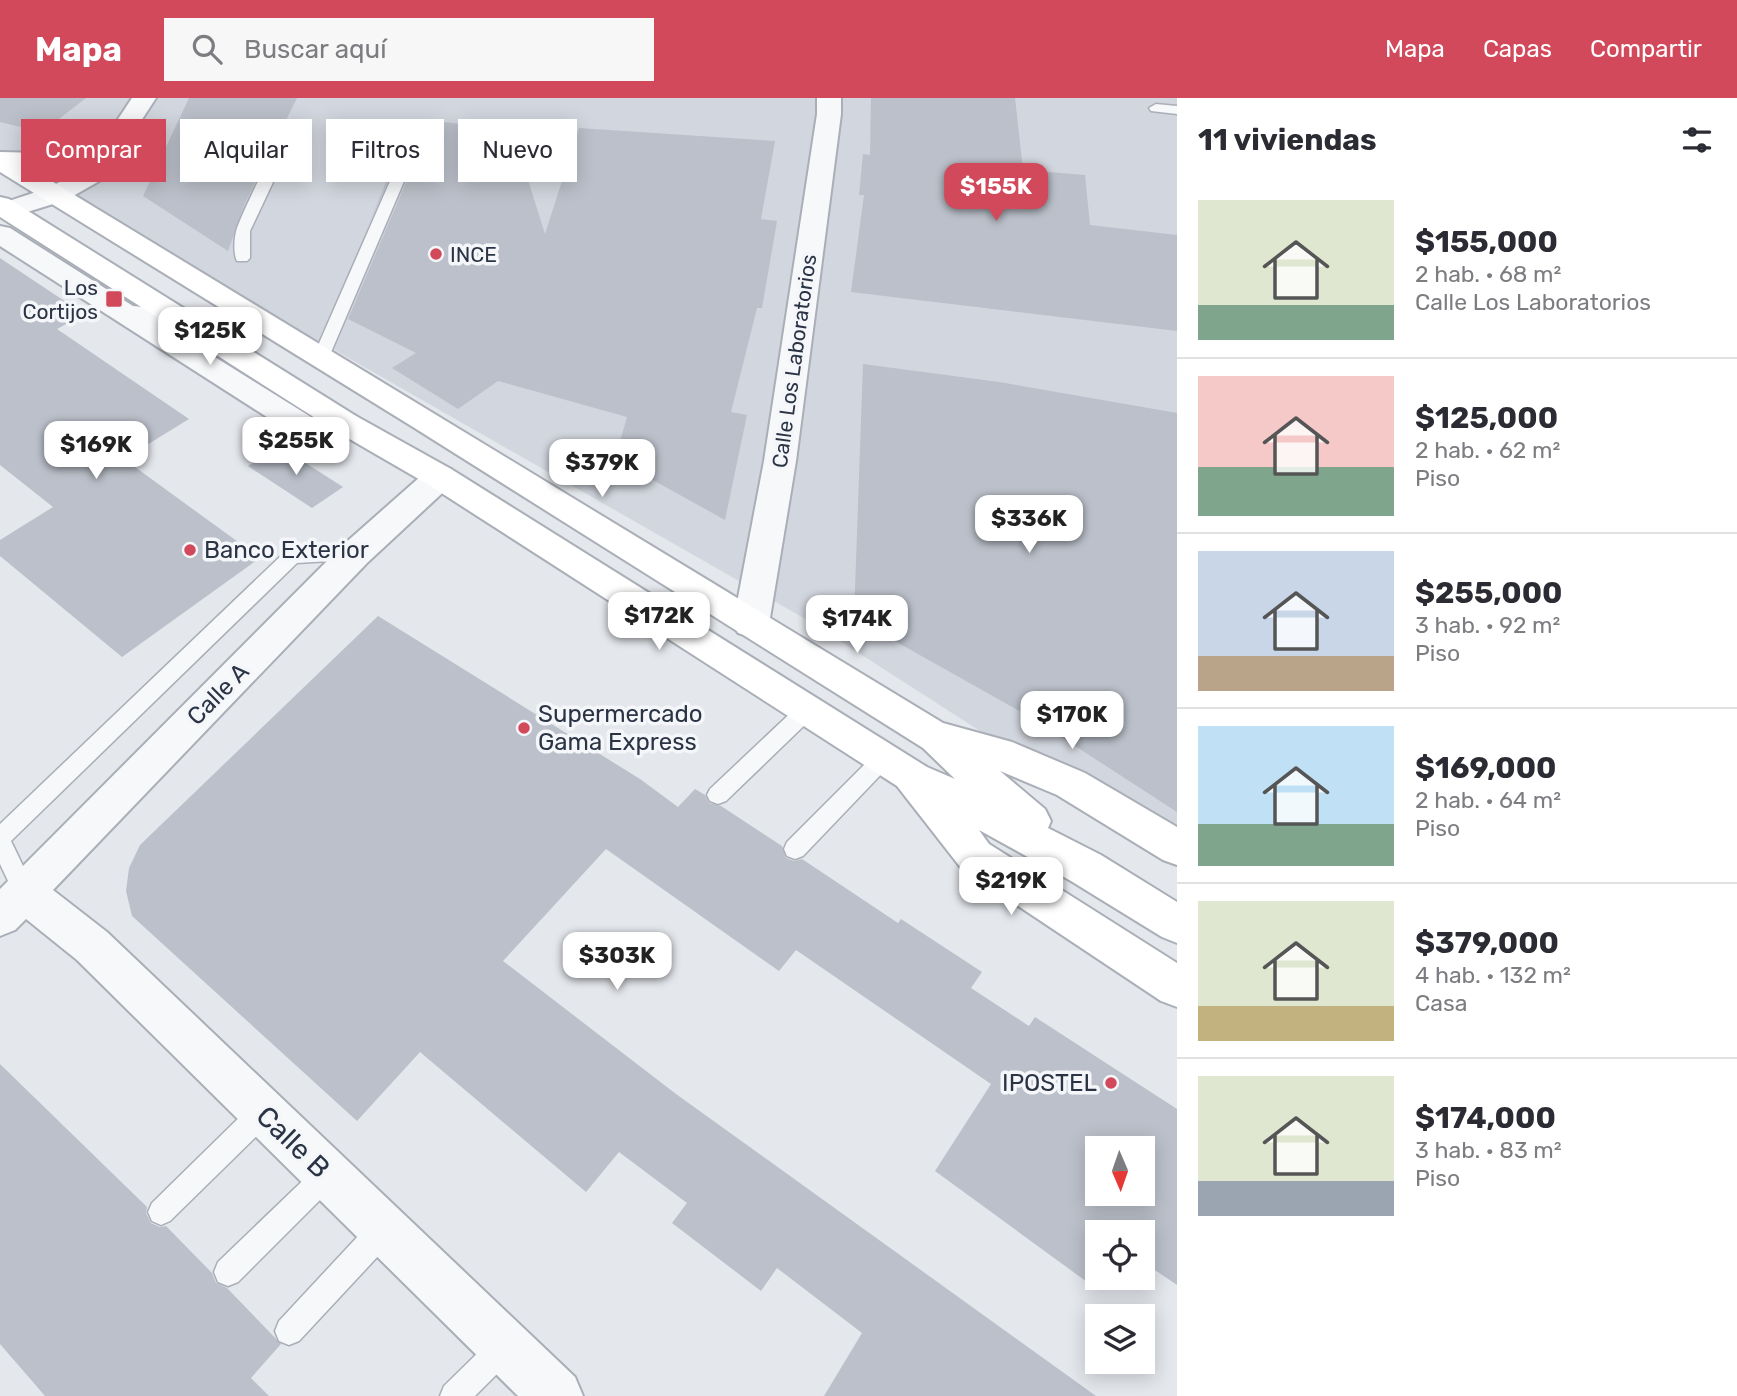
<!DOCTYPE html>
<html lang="es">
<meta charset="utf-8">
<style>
body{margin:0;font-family:Rubik,sans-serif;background:#f7f7f7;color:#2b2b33;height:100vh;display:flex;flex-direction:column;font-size:26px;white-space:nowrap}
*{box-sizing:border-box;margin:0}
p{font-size:23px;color:#7c7c81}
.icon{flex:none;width:38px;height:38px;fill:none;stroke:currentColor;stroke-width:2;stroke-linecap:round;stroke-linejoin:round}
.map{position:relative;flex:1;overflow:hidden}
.side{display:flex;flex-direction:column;background:#fff;width:560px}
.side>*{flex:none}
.banner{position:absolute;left:21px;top:21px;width:665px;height:63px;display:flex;gap:14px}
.needle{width:46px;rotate:178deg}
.buttons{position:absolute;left:1085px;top:1038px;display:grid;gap:14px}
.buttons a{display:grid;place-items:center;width:70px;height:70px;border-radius:0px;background:#fff;box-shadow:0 4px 18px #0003;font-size:35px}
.price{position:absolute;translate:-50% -60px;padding:0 16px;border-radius:14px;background:#fff;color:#222;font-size:23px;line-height:46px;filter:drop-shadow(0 2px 4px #0008)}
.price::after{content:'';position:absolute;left:50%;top:42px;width:21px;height:16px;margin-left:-10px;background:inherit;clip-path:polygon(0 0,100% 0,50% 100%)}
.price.current{background:#d1495b;color:#fff}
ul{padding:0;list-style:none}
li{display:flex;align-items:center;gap:21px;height:175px;padding:0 21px}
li+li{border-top:2px solid #e1e1e2}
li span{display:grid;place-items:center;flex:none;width:196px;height:140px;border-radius:0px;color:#555}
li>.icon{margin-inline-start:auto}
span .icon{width:84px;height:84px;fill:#fffc;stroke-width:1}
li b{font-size:30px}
h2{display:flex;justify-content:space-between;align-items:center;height:84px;padding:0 21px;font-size:30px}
.tag{padding:0 24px;border-radius:0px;background:#fff;box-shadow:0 4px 18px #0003;font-size:24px;line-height:63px}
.tag.current{background:#d1495b;color:#fff}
header{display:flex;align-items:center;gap:42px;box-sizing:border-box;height:98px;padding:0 35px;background:#d1495b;color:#fff}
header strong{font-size:33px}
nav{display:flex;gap:38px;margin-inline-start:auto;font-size:24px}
.search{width:490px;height:63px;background:#f7f7f7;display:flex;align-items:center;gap:18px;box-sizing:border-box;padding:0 24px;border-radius:0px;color:#7c7c81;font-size:26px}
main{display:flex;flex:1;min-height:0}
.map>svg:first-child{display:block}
</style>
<header>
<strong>Mapa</strong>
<div class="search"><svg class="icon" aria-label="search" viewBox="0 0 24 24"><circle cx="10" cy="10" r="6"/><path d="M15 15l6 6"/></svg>Buscar aquí</div>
<nav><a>Mapa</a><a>Capas</a><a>Compartir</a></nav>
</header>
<main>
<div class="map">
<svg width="1177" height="1298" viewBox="0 0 1177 1298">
<rect width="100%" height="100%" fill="#e4e7ec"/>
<!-- built -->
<path fill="#d2d6de" d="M0 0H1177V760L809 523 254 206 0 55Z"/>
<!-- building -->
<path fill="#bbc0ca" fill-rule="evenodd" d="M0 0H86L42 34 0 24Z
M189 0H297L245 105 228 153 143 98Z
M871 0H1015L1023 72 1085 77 1090 127 1177 137V233L851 194 864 97H859L863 56 870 57Z
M412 21 512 31 545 136 579 30 775 43 761 121 777 123 762 210H757L731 314 747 317 725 422 615 361 627 319 498 283 458 311 392 270 416 255 348 221 407 82 399 75 390 79 370 123Z
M0 160 84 216 57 231 189 321 124 361 260 460 122 559 0 458V442L53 409 0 367Z
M863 266 999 284 1177 315V714L1032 620 854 520Z
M279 348 343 389 312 410 248 368Z
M378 518 640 681 678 709 695 691 705 697 709 705 721 708 782 748 786 760 794 763 802 761 898 825 901 821 982 874 971 890 1029 928 1035 919 1177 1011V1187L1143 1164V1134H1097V1180H1105L1098 1192 935 1073 991 986 796 852 779 873 606 751 503 863 676 996 1096 1298H824L862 1235 777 1170 761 1193 672 1125 687 1105 619 1054 586 1094 420 954 357 1023 132 818 126 793 129 770 140 747ZM1097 1050H1143V1096H1097Z
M0 966 147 1109 146 1115 151 1125 160 1129 166 1128 212 1175 216 1185 227 1190 281 1246 251 1280 269 1298H45L0 1246Z"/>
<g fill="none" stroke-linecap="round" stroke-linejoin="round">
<defs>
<path id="service" d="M1156 6 1177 8V16L1151 13 1149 10Z
M299 26 306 30 290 48 250 133V160L247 163H237C233 155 234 139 237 130 245 109 280 32 299 26Z
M398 77 405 81 329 259 327 263H315L313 259 391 81Z
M355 449 362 451 364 456 362 461 297 465 11 743 36 795 33 802 25 805 17 802 0 766V726L285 454Z
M806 605 813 607 816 613 813 619 726 703 718 706 710 703 707 697 710 691 799 607Z
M884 651 891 654 895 660 891 666 803 758 795 761 787 758 784 751 787 744 877 654Z
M263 1001 272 1005 276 1014 272 1023 170 1123 161 1127 152 1123 148 1114 152 1105 254 1005Z
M327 1064 336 1068 340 1077 336 1086 238 1184 228 1188 218 1184 214 1174 218 1164 318 1068Z
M384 1118 394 1121 397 1131 394 1141 299 1243 289 1247 279 1243 275 1233 279 1223 374 1121Z
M505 1234 515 1238 519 1248 515 1258 475 1298H440L444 1288 495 1238Z"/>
<path id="minor" d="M132 0H156L103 81 66 102 8 120 0 118V106L48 90 85 71Z
M817 0H841V16L796 363 769 526 764 535 751 539 738 535 733 526 764 363 817 16Z
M0 128 10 130 133 208 162 211 166 217 159 224 311 319 345 315 356 318 361 325 356 332C337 337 314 342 295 337L0 148Z
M440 368 451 371 456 379 451 387 367 465 53 792 107 834 575 1279 583 1298H518L77 862 26 821 15 832 0 838V791L343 447 429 371Z"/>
<path id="secondary" d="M79 45 88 48 92 53 88 58 43 71 30 70 943 625 1012 644 1085 675 1177 729V767L1163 762 1057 697 1000 673 1045 711 1051 723 1048 730 1101 757 1177 804V845L1162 839 1071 783 979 732 989 746 1177 865V909L1161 903 961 770 897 688 429 387 334 332 0 119V99L9 101 356 318 451 371 927 669 955 681 923 650 413 329 0 74V54L42 55Z"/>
</defs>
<!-- service casing -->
<use href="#service" stroke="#a9aeb7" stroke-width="3"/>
<!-- minor casing -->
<use href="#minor" stroke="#a9aeb7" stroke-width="4"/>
<!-- secondary casing -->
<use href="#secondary" stroke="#a9aeb7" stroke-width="4"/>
<!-- service -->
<use href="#service" fill="#f7f8fa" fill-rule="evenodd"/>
<!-- minor -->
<use href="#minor" fill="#f7f8fa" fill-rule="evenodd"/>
<!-- secondary -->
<use href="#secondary" fill="#fff" fill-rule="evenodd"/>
</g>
<!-- markers -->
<g fill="#d1495b" stroke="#f4f6f9" stroke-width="2.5">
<circle cx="436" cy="156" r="7"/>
<rect x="105" y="192" width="18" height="18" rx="3.5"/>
<circle cx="190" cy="452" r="7"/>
<circle cx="524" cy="630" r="7"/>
<circle cx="1111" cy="985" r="7"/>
</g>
<g text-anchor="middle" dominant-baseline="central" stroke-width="7" stroke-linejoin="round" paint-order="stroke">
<!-- far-poi labels -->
<g font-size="21" fill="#2b3445" stroke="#f4f6f9" text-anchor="start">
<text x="450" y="156">INCE</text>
<text x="98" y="189" text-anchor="end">Los<tspan x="98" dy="24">Cortijos</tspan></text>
</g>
<!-- far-street labels -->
<g font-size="21" fill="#2b3445" stroke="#f4f6f9">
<text transform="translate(794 263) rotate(-82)">Calle Los Laboratorios</text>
</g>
<!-- poi labels -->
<g font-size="24" fill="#2b3445" stroke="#f4f6f9" text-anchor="start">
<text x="204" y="452">Banco Exterior</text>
<text x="538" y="616">Supermercado<tspan x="538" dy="28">Gama Express</tspan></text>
<text x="1097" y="985" text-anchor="end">IPOSTEL</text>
</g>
<!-- street labels -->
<g font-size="24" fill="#2b3445" stroke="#f4f6f9">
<text transform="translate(218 596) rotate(-45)">Calle A</text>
</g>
<!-- near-street labels -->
<g font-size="28" fill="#2b3445" stroke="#f4f6f9">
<text transform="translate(293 1044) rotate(44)">Calle B</text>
</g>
</g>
</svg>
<div class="buttons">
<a><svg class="needle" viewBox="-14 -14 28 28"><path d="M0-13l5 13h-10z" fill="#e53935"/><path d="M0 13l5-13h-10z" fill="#7c7c81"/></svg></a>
<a><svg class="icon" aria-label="locate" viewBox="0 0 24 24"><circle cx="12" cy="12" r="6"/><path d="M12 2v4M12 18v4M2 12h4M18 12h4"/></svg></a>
<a><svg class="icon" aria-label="layers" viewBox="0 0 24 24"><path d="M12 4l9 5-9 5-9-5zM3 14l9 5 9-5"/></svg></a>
</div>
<b class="price current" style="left:996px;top:125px">$155K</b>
<b class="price" style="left:210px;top:269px">$125K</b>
<b class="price" style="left:296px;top:379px">$255K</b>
<b class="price" style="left:96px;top:383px">$169K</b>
<b class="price" style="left:602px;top:401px">$379K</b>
<b class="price" style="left:1029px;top:457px">$336K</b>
<b class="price" style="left:659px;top:554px">$172K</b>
<b class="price" style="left:857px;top:557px">$174K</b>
<b class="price" style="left:1072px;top:653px">$170K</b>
<b class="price" style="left:1011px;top:819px">$219K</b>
<b class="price" style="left:617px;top:894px">$303K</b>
<div class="banner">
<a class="tag current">Comprar</a>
<a class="tag">Alquilar</a>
<a class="tag">Filtros</a>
<a class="tag">Nuevo</a>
</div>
</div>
<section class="side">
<h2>11 viviendas<svg class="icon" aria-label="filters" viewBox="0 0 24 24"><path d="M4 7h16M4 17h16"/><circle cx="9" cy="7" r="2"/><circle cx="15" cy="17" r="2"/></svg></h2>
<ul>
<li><span style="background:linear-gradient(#dfe7d0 75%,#7fa58c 0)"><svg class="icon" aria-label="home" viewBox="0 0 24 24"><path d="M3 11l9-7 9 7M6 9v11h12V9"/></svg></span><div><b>$155,000</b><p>2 hab. · 68 m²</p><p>Calle Los Laboratorios</p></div></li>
<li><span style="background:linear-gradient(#f6c9c9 65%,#7fa58c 0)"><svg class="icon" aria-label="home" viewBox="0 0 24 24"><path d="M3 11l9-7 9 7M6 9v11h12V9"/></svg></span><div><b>$125,000</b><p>2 hab. · 62 m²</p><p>Piso</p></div></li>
<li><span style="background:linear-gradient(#c9d6e8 75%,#b9a48a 0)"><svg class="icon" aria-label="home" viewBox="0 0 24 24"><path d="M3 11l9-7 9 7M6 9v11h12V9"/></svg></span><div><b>$255,000</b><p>3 hab. · 92 m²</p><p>Piso</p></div></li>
<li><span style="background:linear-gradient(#bfe0f5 70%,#7fa58c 0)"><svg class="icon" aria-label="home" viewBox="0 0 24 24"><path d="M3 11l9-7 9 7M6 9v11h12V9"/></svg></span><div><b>$169,000</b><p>2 hab. · 64 m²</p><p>Piso</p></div></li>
<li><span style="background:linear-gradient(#dfe7d0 75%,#c2b280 0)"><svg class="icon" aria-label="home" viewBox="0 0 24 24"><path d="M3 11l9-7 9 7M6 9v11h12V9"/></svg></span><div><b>$379,000</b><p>4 hab. · 132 m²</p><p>Casa</p></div></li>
<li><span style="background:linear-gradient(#dfe7d0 75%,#9aa5b1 0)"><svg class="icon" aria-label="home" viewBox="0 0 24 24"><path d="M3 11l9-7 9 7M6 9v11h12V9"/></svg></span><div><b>$174,000</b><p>3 hab. · 83 m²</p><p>Piso</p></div></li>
</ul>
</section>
</main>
